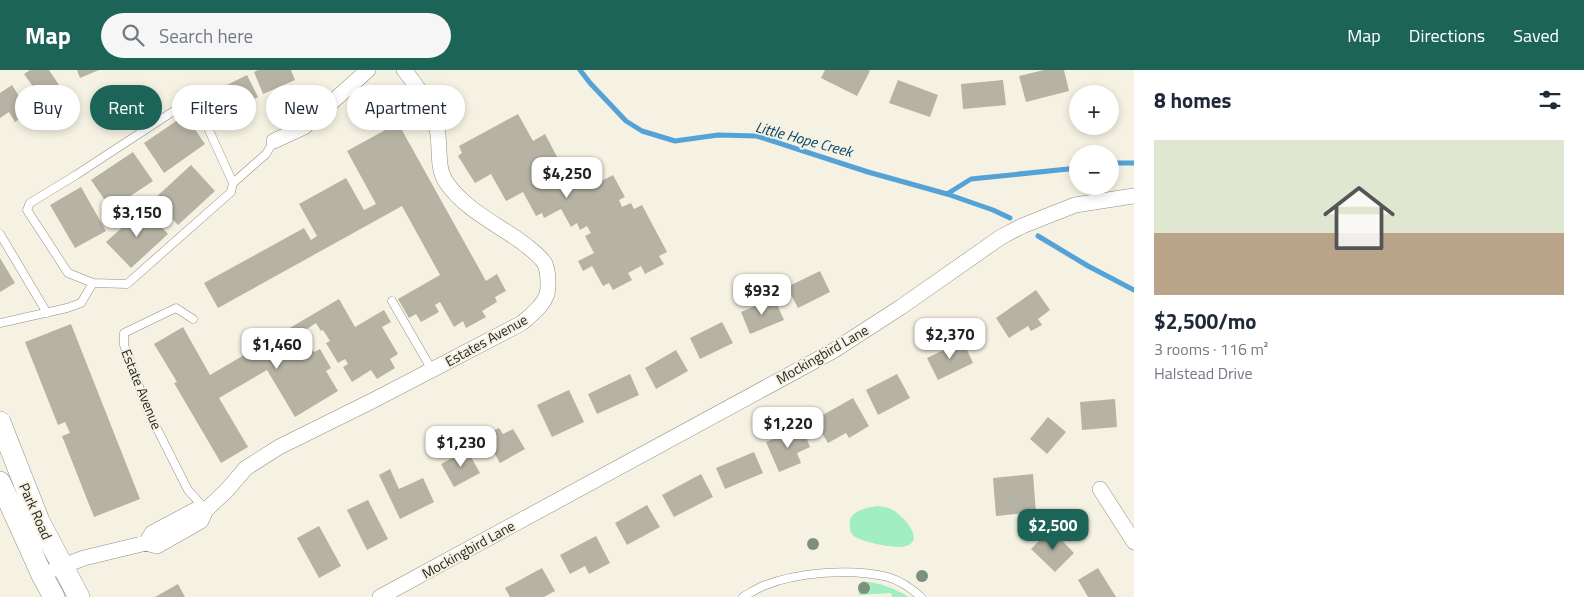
<!DOCTYPE html>
<meta charset="utf-8">
<style>
body{margin:0;font-family:"Titillium Web",sans-serif;background:#f6f6f7;color:#1f2937;height:100vh;display:flex;flex-direction:column;font-size:19px;white-space:nowrap}
*{box-sizing:border-box;margin:0}
p{font-size:16px;color:#747a83}
.icon{flex:none;width:28px;height:28px;fill:none;stroke:currentColor;stroke-width:2;stroke-linecap:round;stroke-linejoin:round}
.map{position:relative;flex:1;overflow:hidden}
.sheet{display:flex;flex-direction:column;background:#fff;width:450px}
.sheet>*{flex:none}
.hud{position:absolute;left:15px;top:15px;width:475px;height:45px;display:flex;gap:10px}
.buttons{position:absolute;left:1069px;top:15px;display:grid;gap:10px}
.buttons a{display:grid;place-items:center;width:50px;height:50px;border-radius:50%;background:#fff;box-shadow:0 2px 8px #0003;font-size:25px}
.price{position:absolute;translate:-50% -42px;padding:0 11px;border-radius:10px;background:#fff;color:#222;font-size:16px;line-height:32px;filter:drop-shadow(0 1px 2px #0008)}
.price::after{content:'';position:absolute;left:50%;top:30px;width:15px;height:11px;margin-left:-8px;background:inherit;clip-path:polygon(0 0,100% 0,50% 100%)}
.price.active{background:#1d6458;color:#fff}
ul{padding:0;list-style:none}
li{display:grid;align-content:center;gap:10px;height:265px;padding:0 20px}
li+li{border-top:1px solid #e0e1e3}
li span{display:grid;place-items:center;height:155px;border-radius:0px;color:#555}
li>.icon{margin-inline-start:auto}
span .icon{width:90px;height:90px;fill:#fffc;stroke-width:1}
li b{font-size:21px}
h2{display:flex;justify-content:space-between;align-items:center;height:60px;padding:0 20px;font-size:21px}
.pill{padding:0 18px;border-radius:22px;background:#fff;box-shadow:0 2px 8px #0003;font-size:18px;line-height:45px}
.pill.active{background:#1d6458;color:#fff}
header{display:flex;align-items:center;gap:30px;box-sizing:border-box;height:70px;padding:0 25px;background:#1d6458;color:#fff}
header strong{font-size:24px}
nav{display:flex;gap:28px;margin-inline-start:auto;font-size:18px}
.search{width:350px;height:45px;background:#f6f6f7;display:flex;align-items:center;gap:12px;box-sizing:border-box;padding:0 18px;border-radius:28px;color:#747a83;font-size:19px}
main{display:flex;flex:1;min-height:0}
.map>svg:first-child{display:block}
</style>
<header>
<strong>Map</strong>
<div class="search"><svg class="icon" aria-label="search" viewBox="0 0 24 24"><circle cx="10" cy="10" r="6"/><path d="M15 15l6 6"/></svg>Search here</div>
<nav><a>Map</a><a>Directions</a><a>Saved</a></nav>
</header>
<main>
<div class="map">
<svg width="1134" height="527" viewBox="0 0 1134 527">
<rect width="100%" height="100%" fill="#f5f2e3"/>
<!-- green -->
<path fill="#a0eec1" d="M877 436C881 437 887 437 891 439 903 445 929 473 902 477 894 478 861 472 854 466 851 464 850 460 850 456 847 441 866 438 877 436Z
M863 511C880 513 894 518 909 527H892L891 523 859 525 858 515Z"/>
<g fill="none" stroke-linecap="round" stroke-linejoin="round">
<!-- stream -->
<path stroke="#54a2d6" stroke-width="5" d="M580 0 590 13 626 51 642 61 675 71 718 65 757 66 868 102 947 124 993 140 1010 148
M1110 93H1134
M947 124 971 109 1078 98
M1038 166 1088 196 1134 220"/>
</g>
<!-- building -->
<path fill="#b6b3a4" d="M30 0H49L67 27 56 34 51 26 43 31 24 4Z
M77 0H99L80 8Z
M258 0H291L295 10 263 24 254 2Z
M825 0H868L870 1 857 26 821 8Z
M1044 0H1064L1069 21 1026 32 1019 6Z
M247 5 258 27 226 43 215 21Z
M898 10 938 25 930 47 889 33Z
M1003 10 1006 35 963 39 961 14Z
M12 15 29 42 15 52 9 42 0 48V23Z
M518 44 533 71 545 64 564 100 577 93 590 117 613 105 625 127 619 130 622 137 631 133 634 139 642 135 667 182 659 186 664 194 645 204 641 196 628 203 632 210 613 220 609 213 603 216 592 196 583 201 578 191 594 183 585 166 591 163 587 156 580 160 577 153 571 157 561 139 544 148 542 143 536 146 523 122 506 131 491 104 475 113 458 86 462 83 459 76Z
M185 45 205 74 164 103 144 73Z
M398 53 486 211 497 204 506 221 495 227 497 232 482 241 486 247 466 258 463 251 454 257 440 232 435 235 439 242 421 252 416 244 409 248 398 229 440 205 402 136 218 238 204 213 304 158 311 170 317 166 299 134 346 108 364 140 376 134 347 81Z
M133 82 153 111 111 139 91 110Z
M191 95 215 121 178 155 154 129Z
M81 117 106 161 75 178 50 135Z
M144 138 168 164 131 198 106 172Z
M0 188 15 213 0 222Z
M820 201 830 222 798 238 787 217Z
M1036 220 1050 240 1038 249 1042 255 1031 261 1028 256 1009 268 996 248Z
M774 228 784 250 750 264 741 242Z
M339 229 355 257 384 240 391 252 382 257 398 284 390 289 395 298 377 309 371 300 352 312 343 297 348 294 345 289 338 293 326 273 330 271 323 260 321 261 316 253 307 259 312 267 307 270 314 282 320 279 331 298 326 301 338 321 295 347 267 300 219 328 248 377 221 393 174 313 177 312 154 274 183 257 210 305Z
M722 252 733 273 700 289 690 268Z
M71 254 140 429 94 447 62 366 70 363 65 352 58 355 25 272Z
M963 271 973 293 938 310 927 288Z
M676 280 688 301 656 319 645 298Z
M630 304 639 325 597 344 588 324Z
M897 304 910 328 878 345 866 320Z
M569 320 584 352 552 367 537 335Z
M853 328 869 356 849 368 846 363 828 373 814 350Z
M1115 329 1117 357 1082 360 1080 332Z
M1048 347 1066 362 1047 384 1030 369Z
M802 357 810 377 797 383 801 393 779 402 766 372Z
M499 358 503 364 513 359 525 379 500 393 484 365Z
M467 380 480 403 454 417 441 394Z
M754 382 763 403 725 419 716 398Z
M390 399 399 419 423 408 434 432 400 449 379 405Z
M701 404 713 427 674 447 662 425Z
M1033 404 1036 442 996 446 993 408Z
M368 430 388 469 367 480 347 440Z
M647 435 660 457 627 475 615 453Z
M319 456 341 496 319 508 297 468Z
M1051 459 1074 483 1055 502 1031 479Z
M596 466 610 493 589 504 585 496 570 504 560 485Z
M542 498 555 521 544 527H510L505 518Z
M1098 498 1116 527H1088L1078 510Z
M178 514 185 527H155Z"/>
<g fill="none" stroke-linecap="round" stroke-linejoin="round">
<defs>
<path id="service" d="M189 31 198 36 233 113 231 122 127 214 93 213 68 203 27 140 30 133 76 105Z
M233 113 266 84 274 71
M0 164 47 243
M392 231 432 300
M193 249 176 238 124 263V275L148 341 188 420 206 440
M0 253 67 238 81 233 93 213
M743 527C750 523 756 519 763 516 797 502 853 498 888 507 901 511 911 518 921 527"/>
<path id="minor" d="M274 71 304 57 368 0
M1100 419 1134 472
M146 473 152 463 195 440H206
M55 499 84 488 146 473 157 476 201 451 206 440 227 420 246 398 279 377 372 331 522 253C531 245 543 236 547 224 549 216 548 201 545 194 540 185 530 179 523 173 497 154 464 139 446 112 436 97 441 76 437 59 431 36 419 18 404 0
M380 527 833 281 901 237 1001 167 1022 156 1075 135 1134 126"/>
<path id="secondary" d="M0 352 39 451 79 527
M0 412 42 505 54 527"/>
</defs>
<!-- service casing -->
<use href="#service" stroke="#928f81" stroke-width="9"/>
<!-- minor casing -->
<use href="#minor" stroke="#928f81" stroke-width="16"/>
<!-- secondary casing -->
<use href="#secondary" stroke="#928f81" stroke-width="22"/>
<!-- service -->
<use href="#service" stroke="#fff" stroke-width="8"/>
<!-- minor -->
<use href="#minor" stroke="#fff" stroke-width="15"/>
<!-- secondary -->
<use href="#secondary" stroke="#fff" stroke-width="21"/>
</g>
<!-- trees -->
<g fill="#7d907e">
<circle cx="813" cy="474" r="6"/>
<circle cx="922" cy="506" r="6"/>
<circle cx="864" cy="518" r="6"/>
</g>
<g text-anchor="middle" dominant-baseline="central" stroke-width="4" stroke-linejoin="round" paint-order="stroke">
<!-- street labels -->
<g font-size="14" fill="#26251f" stroke="#f5f2e3">
<text transform="translate(486 270) rotate(-29)">Estates Avenue</text>
<text transform="translate(822 284) rotate(-30)">Mockingbird Lane</text>
<text transform="translate(142 319) rotate(68)">Estate Avenue</text>
<text transform="translate(36 441) rotate(66)">Park Road</text>
<text transform="translate(468 479) rotate(-29)">Mockingbird Lane</text>
</g>
<!-- water labels -->
<g font-size="15" font-style="italic" fill="#024467" stroke="#f5f2e3">
<text transform="translate(804 69) rotate(15)">Little Hope Creek</text>
</g>
</g>
</svg>
<div class="buttons">
<a>+</a>
<a>−</a>
</div>
<b class="price" style="left:567px;top:129px">$4,250</b>
<b class="price" style="left:137px;top:168px">$3,150</b>
<b class="price" style="left:762px;top:246px">$932</b>
<b class="price" style="left:950px;top:290px">$2,370</b>
<b class="price" style="left:277px;top:300px">$1,460</b>
<b class="price" style="left:788px;top:379px">$1,220</b>
<b class="price" style="left:461px;top:398px">$1,230</b>
<b class="price active" style="left:1053px;top:481px">$2,500</b>
<div class="hud">
<a class="pill">Buy</a>
<a class="pill active">Rent</a>
<a class="pill">Filters</a>
<a class="pill">New</a>
<a class="pill">Apartment</a>
</div>
</div>
<section class="sheet">
<h2>8 homes<svg class="icon" aria-label="filters" viewBox="0 0 24 24"><path d="M4 7h16M4 17h16"/><circle cx="9" cy="7" r="2"/><circle cx="15" cy="17" r="2"/></svg></h2>
<ul>
<li><span style="background:linear-gradient(#dfe7d0 60%,#b9a48a 0)"><svg class="icon" aria-label="home" viewBox="0 0 24 24"><path d="M3 11l9-7 9 7M6 9v11h12V9"/></svg></span><div><b>$2,500/mo</b><p>3 rooms · 116 m²</p><p>Halstead Drive</p></div></li>
</ul>
</section>
</main>
